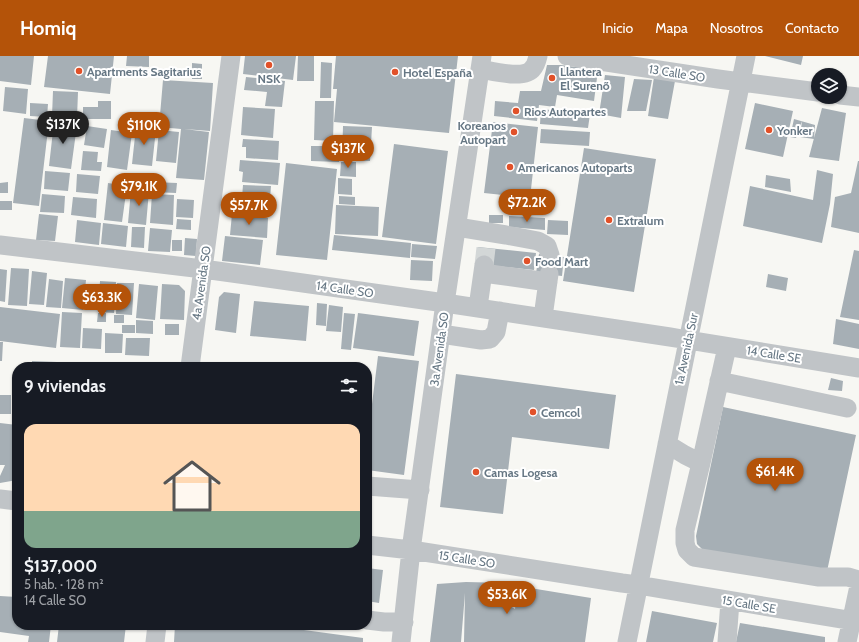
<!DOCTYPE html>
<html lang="es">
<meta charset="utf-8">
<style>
body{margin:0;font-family:Cabin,sans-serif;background:#20242c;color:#f1f3f6;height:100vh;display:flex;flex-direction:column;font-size:15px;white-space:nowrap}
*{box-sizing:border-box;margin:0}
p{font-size:13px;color:#9ea1a6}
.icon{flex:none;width:22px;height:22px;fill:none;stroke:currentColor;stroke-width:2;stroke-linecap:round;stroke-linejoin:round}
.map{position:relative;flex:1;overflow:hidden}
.side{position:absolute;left:12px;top:306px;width:360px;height:268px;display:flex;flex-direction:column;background:#171b24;border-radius:16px;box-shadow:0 1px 3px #0004}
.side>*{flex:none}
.buttons{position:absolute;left:811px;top:12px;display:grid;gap:8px}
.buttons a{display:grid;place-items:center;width:36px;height:36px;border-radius:50%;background:#171b24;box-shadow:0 1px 3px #0004;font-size:20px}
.price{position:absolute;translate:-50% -34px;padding:0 9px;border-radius:14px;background:#b45309;color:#fff;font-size:13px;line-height:26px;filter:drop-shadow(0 1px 2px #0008)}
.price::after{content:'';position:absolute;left:50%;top:24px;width:12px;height:9px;margin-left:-6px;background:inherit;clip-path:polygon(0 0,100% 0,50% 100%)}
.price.current{background:#222;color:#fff}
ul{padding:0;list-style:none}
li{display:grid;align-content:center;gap:8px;height:212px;padding:0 12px}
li+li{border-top:1px solid #363941}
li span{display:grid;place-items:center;height:124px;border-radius:12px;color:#555}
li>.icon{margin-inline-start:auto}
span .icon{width:72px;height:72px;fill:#fffc;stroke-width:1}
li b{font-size:17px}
h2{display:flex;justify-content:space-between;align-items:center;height:48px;padding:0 12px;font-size:17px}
header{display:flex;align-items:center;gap:24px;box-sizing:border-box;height:56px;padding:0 20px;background:#b45309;color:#fff}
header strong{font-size:19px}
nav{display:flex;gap:22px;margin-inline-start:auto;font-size:14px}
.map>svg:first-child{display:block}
</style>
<header>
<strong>Homiq</strong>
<nav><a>Inicio</a><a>Mapa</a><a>Nosotros</a><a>Contacto</a></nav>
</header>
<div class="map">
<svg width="859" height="586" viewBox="0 0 859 586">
<rect width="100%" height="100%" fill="#f7f7f3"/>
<!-- building -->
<path fill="#a6afb5" d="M0 0H34L31 29 0 25Z
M48 0H114L110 38 44 31Z
M127 0H149V11L126 10Z
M245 0H296L293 24 243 18Z
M298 0H314V25H297Z
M336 0H458L449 77 334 66 337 33H333Z
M765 0H803L801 9Z
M321 6 332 7 331 42H320Z
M192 7 202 8V23H192Z
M547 9H561L598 14 594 45 557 39 555 51 539 49 537 65 494 60 495 45 518 47 520 35H541Z
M605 19 625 21 621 62 599 58Z
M246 21 285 25 282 51 265 50 267 36 244 34Z
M654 21 675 25 668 63 648 60Z
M634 23 652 24 646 55H627Z
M163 24 213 27 210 75 184 73 209 76 204 124 176 122 181 73 159 71Z
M5 31 28 33 26 58 3 55Z
M53 35 78 36 77 62 52 60Z
M98 45H111V63H83V51H98Z
M315 45H334L333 85 314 84Z
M30 47 48 48 47 61 30 60Z
M755 47 793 55 783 101 745 93Z
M243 51 275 53 273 82 241 79Z
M822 52 846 57 839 105 809 101Z
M541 53 590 58 588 72 540 68Z
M24 62 49 65 39 150 13 147Z
M794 63 815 69 814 83 800 81 802 65 796 82 790 81Z
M54 66 77 69 71 113 49 110Z
M493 66 538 71 530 142 484 137Z
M87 70 107 73 104 92 84 89Z
M343 70 372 71 370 105 342 104Z
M136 71 156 73 152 110 132 108Z
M541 73 590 76 589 90 540 87Z
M111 74 132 77 127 114 107 111Z
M159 74 179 76 176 107 156 105Z
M243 83 279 85 278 104 246 102V91H242Z
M394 88 448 95 436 188 382 181Z
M311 90H339V106L311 105Z
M584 92 656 103 634 236 563 225Z
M83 95 98 96 97 106H102L101 115 81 114Z
M240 104 280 107 278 129 242 126 243 116 239 115Z
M858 105H859V177L831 171 835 141 851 137Z
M341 106H356V121L340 120Z
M286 107 337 113 327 204 276 199Z
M817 114 833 118 830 148 822 187 743 170 750 130 813 144Z
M45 115 70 117 68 135 44 133Z
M77 118 100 120 98 138 76 136Z
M766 119 790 123 791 136 765 131Z
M338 122 352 123V139L338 138Z
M8 126V137H0V127Z
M153 126 177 127 176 137 153 136Z
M108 127 127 130 122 166 104 164Z
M243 129 271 130 269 156 233 154 234 140 242 141Z
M131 134 149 135 146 169 128 167Z
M42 138 65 140 64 157 40 156Z
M152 138 174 139 173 169 150 167Z
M339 140 355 141V149L339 148Z
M73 141 97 143 96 162 71 159Z
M177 143 194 144 193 162 176 161Z
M0 145H12V154H0Z
M336 149 379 151 378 180 335 178Z
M39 158 58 160 55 185 36 184Z
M232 158 268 162 267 182 230 179Z
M489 159H503V167H489Z
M509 160 545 162V174L509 171Z
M177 163 191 164V174L176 173Z
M77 164 101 167 99 189 75 186Z
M548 164 568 165V179L547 178Z
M103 167 128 170 126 191 101 188Z
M132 171H145L144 192 131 191Z
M150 172 172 174 170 196 148 195Z
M334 179 411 187 410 202 332 194Z
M225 180 263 184 260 209 222 205Z
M185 182 197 183 196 200 184 199Z
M172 184H182V195H172Z
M412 188 437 190 435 203 411 201Z
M478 191 536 197 534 214 477 208Z
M854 194 859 195V264L840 261Z
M539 198 564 201 562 220 536 217Z
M411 204 433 205 432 225 410 224Z
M11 212 29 213 27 250 8 249Z
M0 213 7 214 5 246 0 245Z
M32 215 47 217 44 249 29 248Z
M768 218 788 222 786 235 766 231Z
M65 222 86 224 83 254 62 252Z
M49 223 63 225 61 252 46 251Z
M100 225 116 226 114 257 98 256Z
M117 227H134L132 259 116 258Z
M139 228 158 230 155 264 136 262Z
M162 228 179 229 185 235 184 264 160 263Z
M224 236 240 238 236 277 215 274 219 241Z
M254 245 309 250 306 285 250 280Z
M317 247 327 248 326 270 316 269Z
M329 249 343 251 341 276 326 275Z
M0 251 60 258 56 292 0 285Z
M62 256 82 257 80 292 60 291Z
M98 257H106V266H97Z
M344 257 355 258 351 294 341 293Z
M358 257 419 265 414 300 353 292Z
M114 259H124V267H114Z
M836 263 859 268V293L833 288Z
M136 264 153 265V278L136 277Z
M165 268H179V279H165Z
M122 269H135V277H122Z
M83 272 102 273 101 293 82 292Z
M105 277 123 278 122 297H105Z
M126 282H150L149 300 125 299Z
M0 286H3L2 305H0Z
M378 300 419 305 404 419 367 414V388Z
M32 305 57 306V311H32Z
M131 309 159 310V311H131Z
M456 318 616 339 609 393 512 381 503 458 440 451Z
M831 322 843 325 842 335 828 334Z
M0 339H11V358H0Z
M723 351 856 379 826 520 704 495 697 488 696 480Z
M0 367 17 369V424L0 427V420L5 409H0Z
M367 512 383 514 379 547 367 545Z
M466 526 508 527 507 548 515 553 518 530 591 542 585 586H464L465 537 461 586H430L437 528Z
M0 540 17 541V569H51L49 586H28L29 580 0 576Z
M652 555 717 567 713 586H646Z
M740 567 825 581V586H736Z
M59 569H126L124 586H57Z
M175 569H267L363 582V586H174Z"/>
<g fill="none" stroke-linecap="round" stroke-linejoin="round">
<!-- minor-tunnel -->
<path stroke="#d3d7d7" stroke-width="19" stroke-dasharray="19 10" stroke-linecap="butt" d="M484 209 486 192"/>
<!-- minor -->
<path stroke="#c0c4c7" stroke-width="19" d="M567 0 718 23 818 36
M480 13C492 15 525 24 533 12 536 9 537 4 538 0
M840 39 859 41
M457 171 506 179 538 185 547 190 550 199
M0 189 203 213 445 247 670 281 688 284 859 312
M483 217 548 226
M478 251 484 209
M543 261 549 218
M441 278 481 284 490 283 496 276 500 255
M727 291 701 407 685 474V487L687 494 694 501 819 521H848L859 524
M190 311 231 0
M719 325 847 352
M667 388 685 399 701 407
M367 430 420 434
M0 443 17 445
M367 489 411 494 622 527 638 529 859 566
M367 564 384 566H404
M155 586 157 569
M401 586 411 494 445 247 482 0
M627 586 746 0
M727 586 730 545
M847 586 859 530"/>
</g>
<!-- markers -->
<g fill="#e15129" stroke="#fff" stroke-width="1.5">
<circle cx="269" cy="9" r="4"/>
<circle cx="79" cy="15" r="4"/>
<circle cx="395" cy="16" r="4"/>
<circle cx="552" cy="22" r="4"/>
<circle cx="516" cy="55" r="4"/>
<circle cx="769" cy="74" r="4"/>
<circle cx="514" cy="76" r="4"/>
<circle cx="510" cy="111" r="4"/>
<circle cx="609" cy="164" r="4"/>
<circle cx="527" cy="205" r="4"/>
<circle cx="533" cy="356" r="4"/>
<circle cx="476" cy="416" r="4"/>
</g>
<g text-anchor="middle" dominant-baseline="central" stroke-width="4" stroke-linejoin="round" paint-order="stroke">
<!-- poi labels -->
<g font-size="12" font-weight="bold" fill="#667784" stroke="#fff" text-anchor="start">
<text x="87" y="15">Apartments Sagitarius</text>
<text x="560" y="15">Llantera<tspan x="560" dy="14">El Surenõ</tspan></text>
<text x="403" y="16">Hotel España</text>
<text x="269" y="22" text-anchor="middle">NSK</text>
<text x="524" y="55">Rios Autopartes</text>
<text x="506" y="69" text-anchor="end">Koreanos<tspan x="506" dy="14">Autopart</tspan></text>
<text x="777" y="74">Yonker</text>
<text x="518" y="111">Americanos Autoparts</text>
<text x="617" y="164">Extralum</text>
<text x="535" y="205">Food Mart</text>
<text x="541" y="356">Cemcol</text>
<text x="484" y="416">Camas Logesa</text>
</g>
<!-- street labels -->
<g font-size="12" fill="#667784" stroke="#fff">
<text transform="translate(677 17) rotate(9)">13 Calle SO</text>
<text transform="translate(201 227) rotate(-82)">4a Avenida SO</text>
<text transform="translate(345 233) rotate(8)">14 Calle SO</text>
<text transform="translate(439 293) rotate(-82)">3a Avenida SO</text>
<text transform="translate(686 293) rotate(-78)">1a Avenida Sur</text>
<text transform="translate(774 298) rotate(9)">14 Calle SE</text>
<text transform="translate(467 503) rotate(9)">15 Calle SO</text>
<text transform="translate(749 548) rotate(10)">15 Calle SE</text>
</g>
</g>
</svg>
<div class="buttons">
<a><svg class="icon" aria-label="layers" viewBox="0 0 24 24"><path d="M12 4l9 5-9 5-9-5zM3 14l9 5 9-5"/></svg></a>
</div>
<b class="price current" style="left:63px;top:89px">$137K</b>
<b class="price" style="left:144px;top:90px">$110K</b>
<b class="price" style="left:348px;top:113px">$137K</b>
<b class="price" style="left:139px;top:151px">$79.1K</b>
<b class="price" style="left:527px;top:167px">$72.2K</b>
<b class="price" style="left:249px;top:170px">$57.7K</b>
<b class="price" style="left:102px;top:262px">$63.3K</b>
<b class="price" style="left:775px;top:436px">$61.4K</b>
<b class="price" style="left:507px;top:559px">$53.6K</b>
<section class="side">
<h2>9 viviendas<svg class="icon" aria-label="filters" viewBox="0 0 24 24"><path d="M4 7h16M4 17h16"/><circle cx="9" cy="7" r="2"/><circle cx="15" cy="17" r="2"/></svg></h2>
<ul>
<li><span style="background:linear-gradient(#ffd9b3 70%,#7fa58c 0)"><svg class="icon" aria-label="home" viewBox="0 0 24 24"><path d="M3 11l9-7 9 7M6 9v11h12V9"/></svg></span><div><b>$137,000</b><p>5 hab. · 128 m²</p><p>14 Calle SO</p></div></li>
</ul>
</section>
</div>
